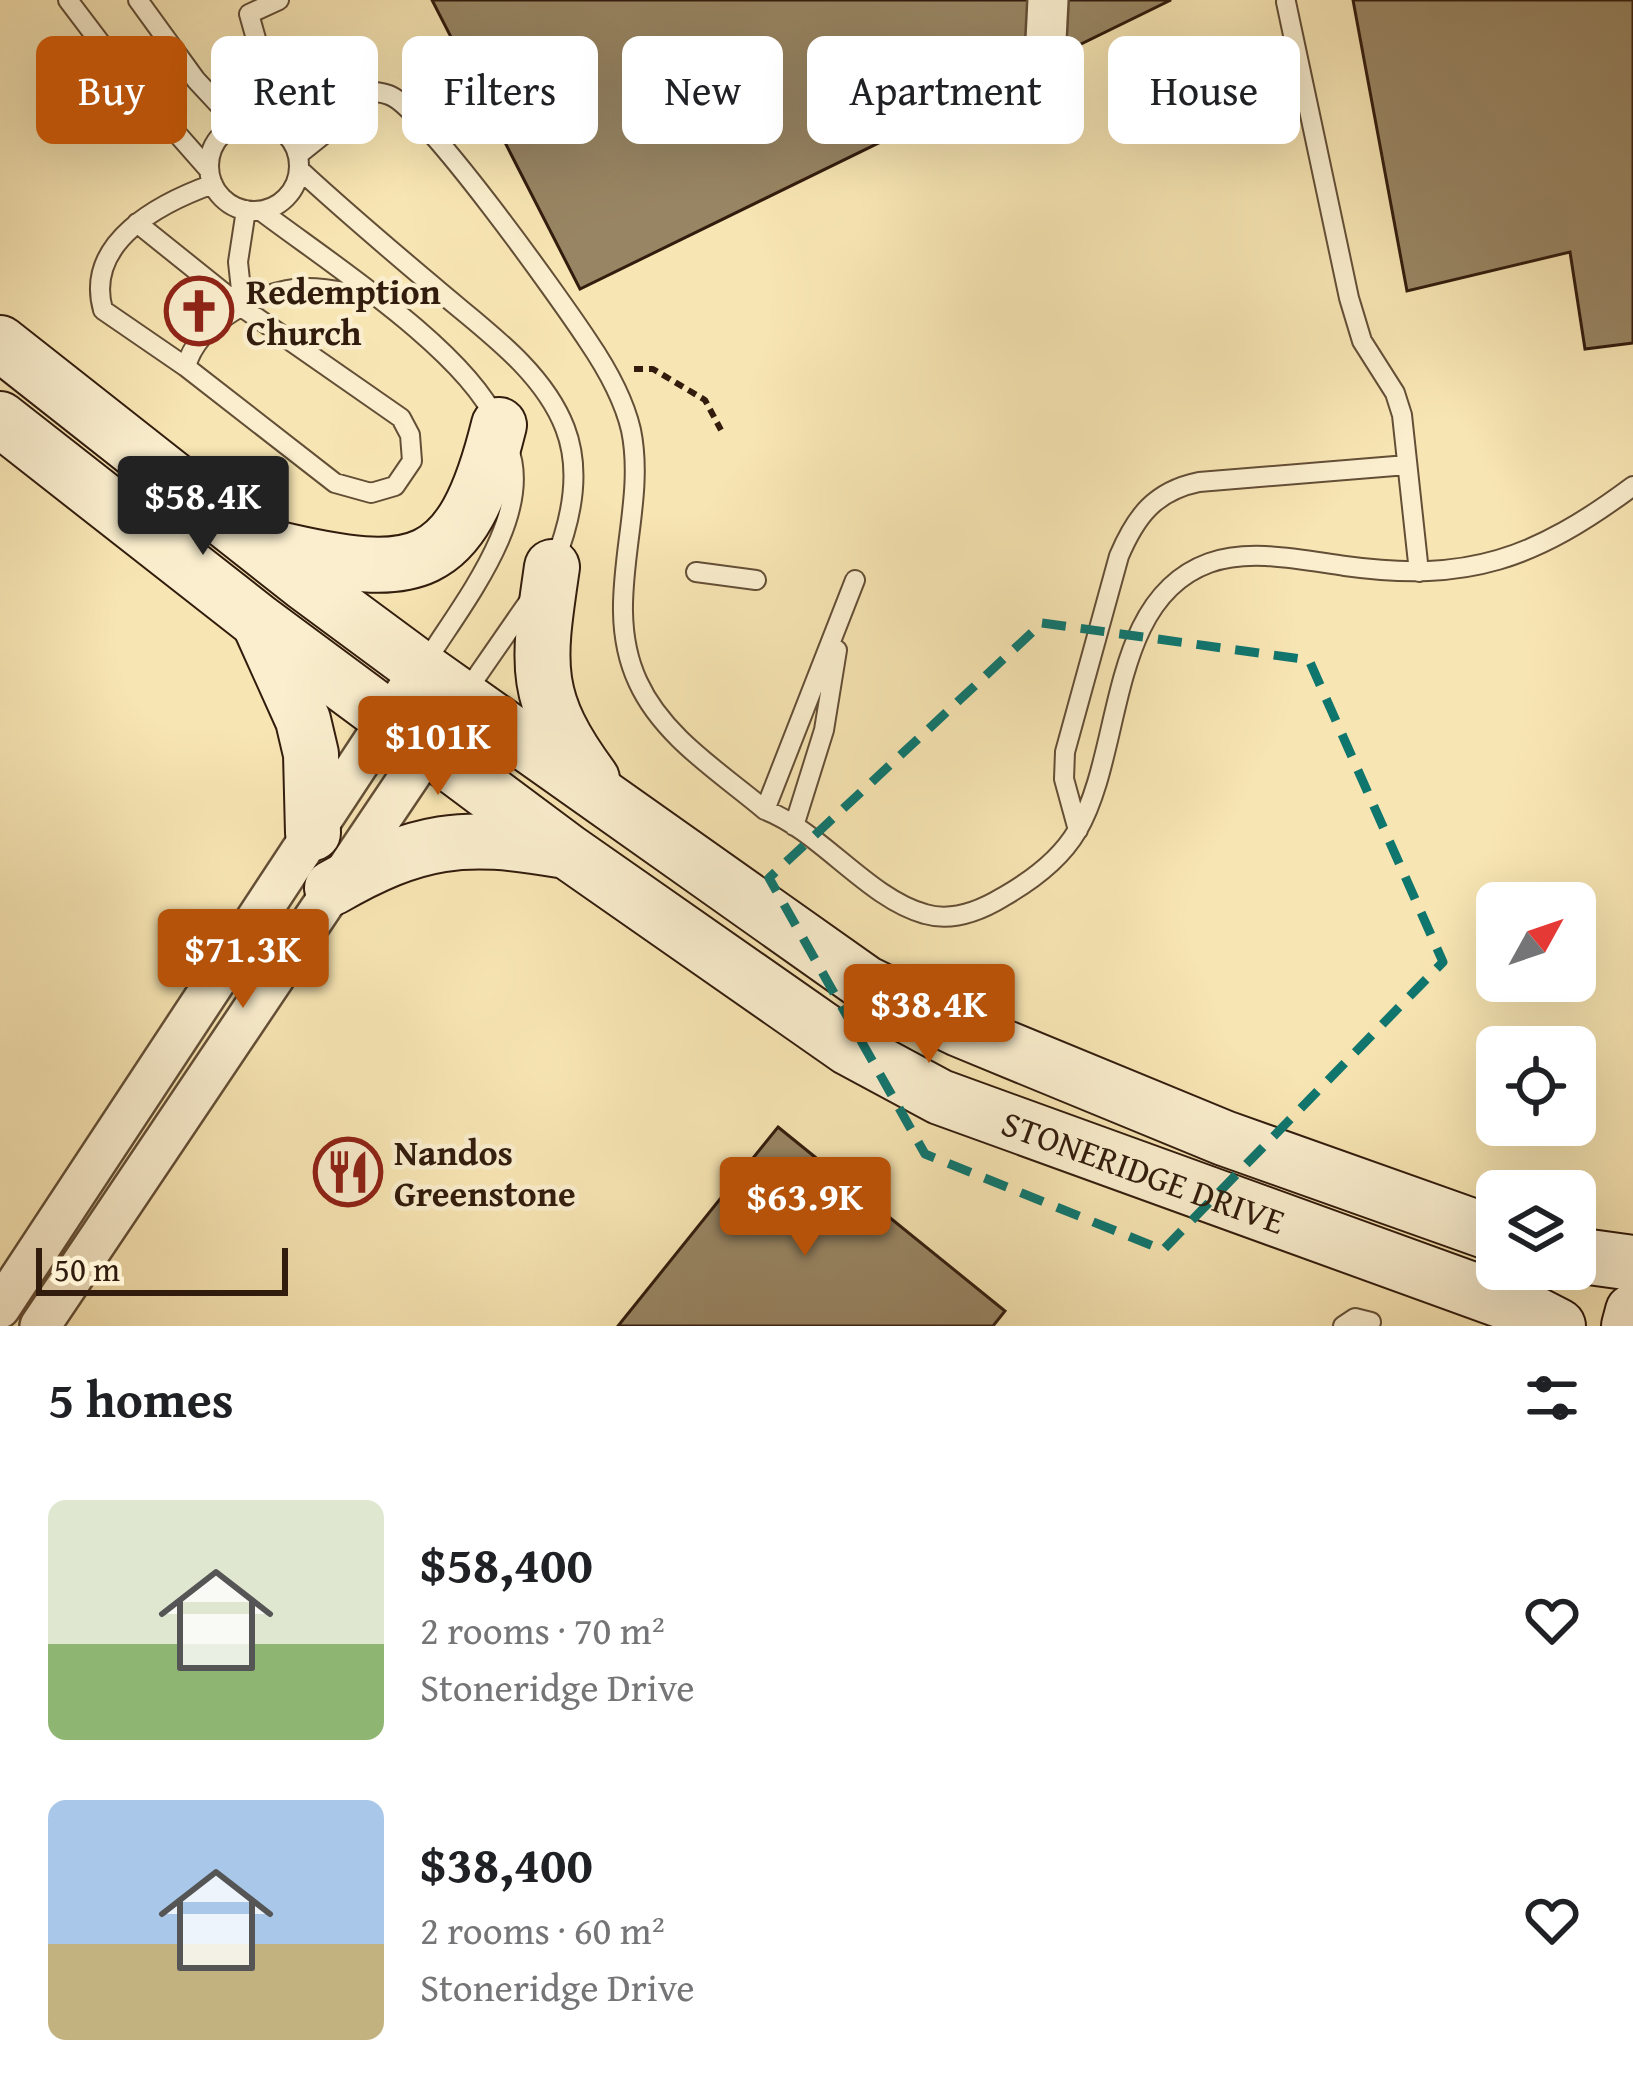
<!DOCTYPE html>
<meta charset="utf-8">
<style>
body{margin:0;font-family:"Gentium Book Plus",serif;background:#f6f6f6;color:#202124;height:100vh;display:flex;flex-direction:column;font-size:45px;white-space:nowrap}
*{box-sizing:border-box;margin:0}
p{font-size:39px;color:#757577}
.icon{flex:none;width:66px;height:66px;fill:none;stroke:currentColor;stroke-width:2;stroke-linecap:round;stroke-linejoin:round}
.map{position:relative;height:1326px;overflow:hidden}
.sheet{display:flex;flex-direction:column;background:#fff;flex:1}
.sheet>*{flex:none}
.banner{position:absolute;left:36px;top:36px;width:1563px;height:108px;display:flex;gap:24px}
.needle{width:78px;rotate:50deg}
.fabs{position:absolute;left:1476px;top:882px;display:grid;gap:24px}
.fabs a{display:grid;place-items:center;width:120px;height:120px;border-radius:18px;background:#fff;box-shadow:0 12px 48px #0002;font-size:60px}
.scale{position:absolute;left:36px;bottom:30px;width:252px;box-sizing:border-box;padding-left:12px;border:6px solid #321c0d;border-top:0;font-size:33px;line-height:42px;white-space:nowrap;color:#321c0d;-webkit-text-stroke:9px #faeece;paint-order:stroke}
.price{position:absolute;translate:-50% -102px;padding:0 27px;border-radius:12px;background:#b45309;color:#fff;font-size:39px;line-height:78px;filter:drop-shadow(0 3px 6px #0008)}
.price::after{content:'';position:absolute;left:50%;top:72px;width:36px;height:27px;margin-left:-18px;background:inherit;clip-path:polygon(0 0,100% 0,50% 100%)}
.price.on{background:#222;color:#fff}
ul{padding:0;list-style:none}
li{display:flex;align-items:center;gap:36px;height:300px;padding:0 48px}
li span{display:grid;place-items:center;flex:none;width:336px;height:240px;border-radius:18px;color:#555}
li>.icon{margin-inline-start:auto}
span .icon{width:144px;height:144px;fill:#fffc;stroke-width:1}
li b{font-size:51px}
h2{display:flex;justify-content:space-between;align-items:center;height:144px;padding:0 48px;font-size:51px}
.chip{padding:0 42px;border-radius:18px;background:#fff;box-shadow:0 12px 48px #0002;font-size:42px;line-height:108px}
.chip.on{background:#b45309;color:#fff}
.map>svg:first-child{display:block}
</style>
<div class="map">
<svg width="1633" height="1326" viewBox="0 0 1633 1326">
<rect width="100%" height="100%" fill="#f7e5b3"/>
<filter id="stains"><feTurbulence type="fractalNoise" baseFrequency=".00167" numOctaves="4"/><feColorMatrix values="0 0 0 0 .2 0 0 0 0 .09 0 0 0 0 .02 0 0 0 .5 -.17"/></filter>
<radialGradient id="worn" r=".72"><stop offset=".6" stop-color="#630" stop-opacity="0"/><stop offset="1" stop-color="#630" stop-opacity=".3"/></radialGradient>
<!-- building -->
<path fill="#988563" stroke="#321c0d" stroke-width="3" d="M432 0H1171L580 289Z
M1353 0H1633V343L1585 349 1570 252 1407 291Z
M778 1127 1005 1311 993 1326H618Z"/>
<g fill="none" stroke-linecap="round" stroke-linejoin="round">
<defs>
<path id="lane" d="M68 0 121 70 209 170
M138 0 196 80 237 124
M1286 2 1349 298 1362 341 1395 393 1402 415 1419 572
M252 121 260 53 249 14 279 0
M209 166a45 45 0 1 1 90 0a45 45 0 1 1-90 0Z
M268 123C303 109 350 82 389 95 423 106 561 300 588 341 605 366 624 400 631 430 648 512 600 601 638 682 663 737 720 772 765 810 820 831 869 899 925 914 952 922 980 911 1003 897 1031 881 1060 860 1077 831 1124 751 1107 600 1209 563 1250 548 1302 560 1345 566 1468 583 1535 559 1633 486
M298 155 323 135 363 93
M300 170C343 210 388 248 433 286 479 326 542 368 565 428 582 472 571 521 554 563
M261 211C327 261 464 349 497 422
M137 223 243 308 401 418 410 435 412 461 395 486 371 493 335 483 186 367 103 310C84 242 160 203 213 184
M243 308 238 262 246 210
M186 367C197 323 260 290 304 288 325 287 348 293 369 296
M696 572 756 580
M424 665C458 609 536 516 508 447
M466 692 529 601
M765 810 855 580
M794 826 824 730 837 650
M1078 830 1064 779 1065 752 1119 556C1136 516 1155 491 1199 482L1407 465
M1343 1326 1355 1318 1371 1322"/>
<path id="street" d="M1046 40 1048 0
M0 1308 421 669
M40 1326 462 698"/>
<g id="secondary">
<path d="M0 343 306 584 421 669 865 983 959 1029 1224 1138 1497 1235"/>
<path id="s1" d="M0 419 259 622 429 748 567 851 849 1048 940 1097 1525 1309 1558 1326"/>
<path d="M274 548C416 582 462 575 499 425"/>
<path d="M552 567C538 663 531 697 592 779"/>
<path d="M262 629 303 720 311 754 313 833"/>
<path d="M332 888C417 839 464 833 559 850"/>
<path d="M1575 1255 1633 1263"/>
<path d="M1629 1326 1633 1311"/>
</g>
</defs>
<!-- lane casing -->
<use href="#lane" stroke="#634e36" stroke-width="22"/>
<!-- street casing -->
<use href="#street" stroke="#634e36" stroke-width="44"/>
<!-- secondary casing -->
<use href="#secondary" stroke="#321c0d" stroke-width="58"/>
<!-- path -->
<path stroke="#321c0d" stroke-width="6" stroke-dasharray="9 6" stroke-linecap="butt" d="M634 369H653L705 400 721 430"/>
<!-- lane -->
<use href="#lane" stroke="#faeece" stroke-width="18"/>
<!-- street -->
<use href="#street" stroke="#faeece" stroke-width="39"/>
<!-- secondary -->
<use href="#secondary" stroke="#faeece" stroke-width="54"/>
</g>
<!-- marked area -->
<path fill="none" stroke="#0f766e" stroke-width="9" stroke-dasharray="24 15" stroke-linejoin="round" d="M1042 623 1309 660 1443 962 1163 1250 925 1154 769 878Z"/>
<!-- icons -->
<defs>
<symbol id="church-ring" viewBox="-11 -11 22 22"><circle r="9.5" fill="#faeece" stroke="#8f2418" stroke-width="1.5"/><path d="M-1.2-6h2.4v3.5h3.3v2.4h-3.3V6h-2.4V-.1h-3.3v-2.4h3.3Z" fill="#8f2418"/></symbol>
<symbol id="restaurant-ring" viewBox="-11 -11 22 22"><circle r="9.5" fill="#faeece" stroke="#8f2418" stroke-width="1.5"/><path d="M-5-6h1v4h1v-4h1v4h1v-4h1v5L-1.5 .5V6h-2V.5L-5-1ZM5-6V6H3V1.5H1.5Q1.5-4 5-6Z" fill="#8f2418"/></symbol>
</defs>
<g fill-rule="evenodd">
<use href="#church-ring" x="161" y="273" width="76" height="76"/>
<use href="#restaurant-ring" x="310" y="1134" width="76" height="76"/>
</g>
<g text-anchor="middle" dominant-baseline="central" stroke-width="9" stroke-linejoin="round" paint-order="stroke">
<!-- poi labels -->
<g font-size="36" font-weight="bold" fill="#321c0d" stroke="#faeece" text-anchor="start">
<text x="246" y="290">Redemption<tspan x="246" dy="41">Church</tspan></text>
<text x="394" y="1151">Nandos<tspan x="394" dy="41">Greenstone</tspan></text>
</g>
<!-- street labels -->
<g font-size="36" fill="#321c0d" stroke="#faeece">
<text stroke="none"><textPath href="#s1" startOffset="1377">STONERIDGE DRIVE</textPath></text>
</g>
</g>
<rect width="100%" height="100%" filter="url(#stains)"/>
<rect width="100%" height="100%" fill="url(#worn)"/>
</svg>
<div class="fabs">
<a><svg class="needle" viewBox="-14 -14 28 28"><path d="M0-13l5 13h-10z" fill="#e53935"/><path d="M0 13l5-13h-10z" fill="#757577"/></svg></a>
<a><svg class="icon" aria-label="locate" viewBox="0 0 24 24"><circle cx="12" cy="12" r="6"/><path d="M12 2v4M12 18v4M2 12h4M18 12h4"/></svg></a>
<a><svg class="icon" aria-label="layers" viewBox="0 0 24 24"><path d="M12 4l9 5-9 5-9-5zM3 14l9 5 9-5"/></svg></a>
</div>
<div class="scale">50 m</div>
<b class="price on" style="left:203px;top:558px">$58.4K</b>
<b class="price" style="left:438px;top:798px">$101K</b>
<b class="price" style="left:243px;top:1011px">$71.3K</b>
<b class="price" style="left:929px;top:1066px">$38.4K</b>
<b class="price" style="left:805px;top:1259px">$63.9K</b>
<div class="banner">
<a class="chip on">Buy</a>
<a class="chip">Rent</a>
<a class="chip">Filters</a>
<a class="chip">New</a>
<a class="chip">Apartment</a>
<a class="chip">House</a>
</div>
</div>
<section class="sheet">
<h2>5 homes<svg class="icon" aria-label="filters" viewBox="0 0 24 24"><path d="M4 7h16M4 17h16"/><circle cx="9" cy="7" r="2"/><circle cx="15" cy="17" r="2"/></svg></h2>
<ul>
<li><span style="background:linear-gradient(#dfe7d0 60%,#8fb573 0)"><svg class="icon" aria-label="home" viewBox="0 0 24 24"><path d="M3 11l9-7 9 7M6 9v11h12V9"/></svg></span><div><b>$58,400</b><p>2 rooms · 70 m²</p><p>Stoneridge Drive</p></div><svg class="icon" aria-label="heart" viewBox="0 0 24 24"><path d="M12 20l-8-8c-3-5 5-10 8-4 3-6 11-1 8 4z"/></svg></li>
<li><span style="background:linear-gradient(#a9c7e8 60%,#c2b280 0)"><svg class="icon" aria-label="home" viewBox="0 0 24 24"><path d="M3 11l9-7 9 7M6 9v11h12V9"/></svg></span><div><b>$38,400</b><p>2 rooms · 60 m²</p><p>Stoneridge Drive</p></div><svg class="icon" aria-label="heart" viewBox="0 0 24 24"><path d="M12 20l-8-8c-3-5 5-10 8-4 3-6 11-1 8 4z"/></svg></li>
</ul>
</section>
